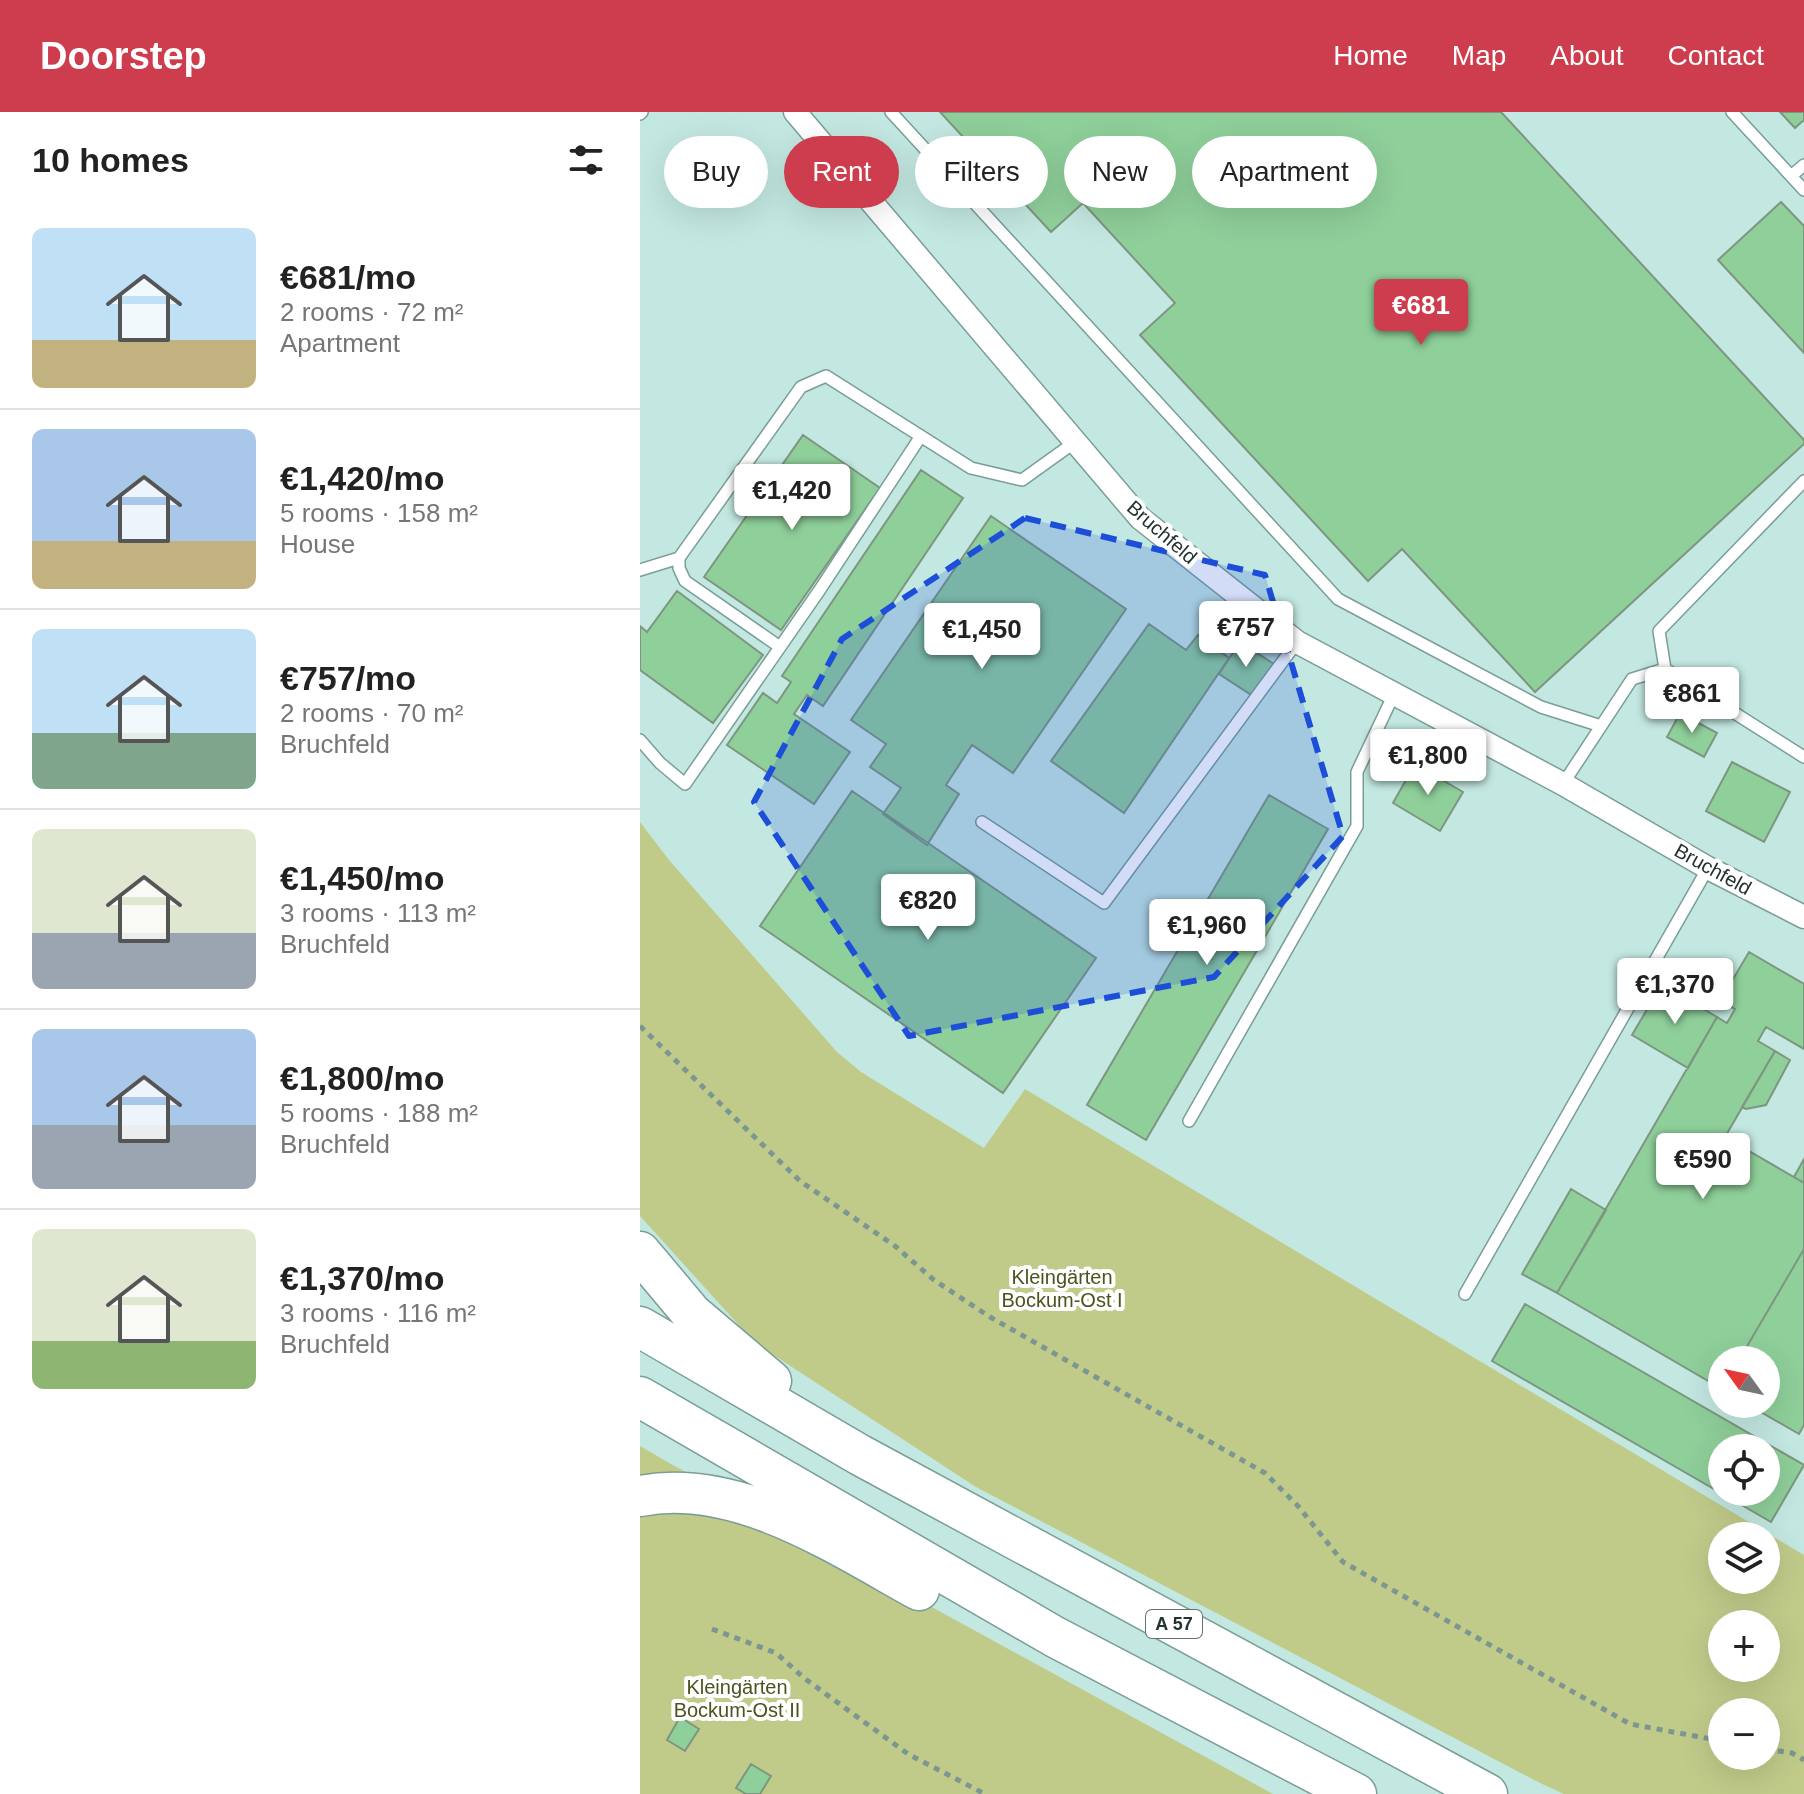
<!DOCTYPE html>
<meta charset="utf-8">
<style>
body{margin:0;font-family:Helvetica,sans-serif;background:#f2f2f2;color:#222;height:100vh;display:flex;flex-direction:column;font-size:30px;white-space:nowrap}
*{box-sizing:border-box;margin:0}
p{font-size:26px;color:#767676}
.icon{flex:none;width:44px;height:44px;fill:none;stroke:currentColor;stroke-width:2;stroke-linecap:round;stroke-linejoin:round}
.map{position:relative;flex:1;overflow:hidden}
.side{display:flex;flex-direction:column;background:#fff;width:640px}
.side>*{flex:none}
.guide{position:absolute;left:24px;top:24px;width:760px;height:72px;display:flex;gap:16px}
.needle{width:52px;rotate:303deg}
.buttons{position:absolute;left:1068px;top:1234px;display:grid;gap:16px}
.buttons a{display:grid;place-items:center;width:72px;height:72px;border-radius:50%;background:#fff;box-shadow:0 8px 32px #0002;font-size:40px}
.price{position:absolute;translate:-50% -68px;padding:0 18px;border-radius:8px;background:#fff;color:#222;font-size:26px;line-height:52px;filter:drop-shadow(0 2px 4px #0008)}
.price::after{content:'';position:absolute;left:50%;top:48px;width:24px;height:18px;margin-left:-12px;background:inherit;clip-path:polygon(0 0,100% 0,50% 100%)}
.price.selected{background:#cd3d4d;color:#fff}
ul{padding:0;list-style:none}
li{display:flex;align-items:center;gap:24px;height:200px;padding:0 32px}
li+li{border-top:2px solid #e0e0e0}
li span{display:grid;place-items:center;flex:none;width:224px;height:160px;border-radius:12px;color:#555}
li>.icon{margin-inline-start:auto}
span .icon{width:96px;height:96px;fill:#fffc;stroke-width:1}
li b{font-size:34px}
h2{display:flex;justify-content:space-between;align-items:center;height:96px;padding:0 32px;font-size:34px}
.pill{padding:0 28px;border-radius:36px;background:#fff;box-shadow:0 8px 32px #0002;font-size:28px;line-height:72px}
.pill.selected{background:#cd3d4d;color:#fff}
header{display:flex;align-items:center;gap:48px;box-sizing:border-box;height:112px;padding:0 40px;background:#cd3d4d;color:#fff}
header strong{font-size:38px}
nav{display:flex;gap:44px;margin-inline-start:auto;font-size:28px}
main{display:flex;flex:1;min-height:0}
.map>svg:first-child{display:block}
</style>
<header>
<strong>Doorstep</strong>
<nav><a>Home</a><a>Map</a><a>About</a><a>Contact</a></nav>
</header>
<main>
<section class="side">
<h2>10 homes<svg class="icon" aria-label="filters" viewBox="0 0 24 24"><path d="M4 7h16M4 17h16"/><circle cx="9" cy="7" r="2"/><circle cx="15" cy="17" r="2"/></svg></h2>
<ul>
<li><span style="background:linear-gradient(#bfe0f5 70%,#c2b280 0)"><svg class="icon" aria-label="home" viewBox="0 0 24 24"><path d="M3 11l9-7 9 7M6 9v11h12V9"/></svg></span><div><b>€681/mo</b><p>2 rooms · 72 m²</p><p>Apartment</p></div></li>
<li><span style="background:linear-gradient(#a9c7e8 70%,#c2b280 0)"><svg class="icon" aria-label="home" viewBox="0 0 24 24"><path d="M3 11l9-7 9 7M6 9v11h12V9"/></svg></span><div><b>€1,420/mo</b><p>5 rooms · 158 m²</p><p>House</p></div></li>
<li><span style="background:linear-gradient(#bfe0f5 65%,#7fa58c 0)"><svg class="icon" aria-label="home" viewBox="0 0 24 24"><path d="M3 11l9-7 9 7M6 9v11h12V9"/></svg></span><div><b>€757/mo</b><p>2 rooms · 70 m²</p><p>Bruchfeld</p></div></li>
<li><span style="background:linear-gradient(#dfe7d0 65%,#9aa5b1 0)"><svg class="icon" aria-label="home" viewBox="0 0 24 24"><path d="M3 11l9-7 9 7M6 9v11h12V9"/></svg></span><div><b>€1,450/mo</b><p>3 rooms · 113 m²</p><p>Bruchfeld</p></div></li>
<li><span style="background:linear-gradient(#a9c7e8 60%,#9aa5b1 0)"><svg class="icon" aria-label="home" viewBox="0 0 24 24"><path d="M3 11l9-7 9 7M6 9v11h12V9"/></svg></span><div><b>€1,800/mo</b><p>5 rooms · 188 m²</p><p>Bruchfeld</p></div></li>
<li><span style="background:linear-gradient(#dfe7d0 70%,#8fb573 0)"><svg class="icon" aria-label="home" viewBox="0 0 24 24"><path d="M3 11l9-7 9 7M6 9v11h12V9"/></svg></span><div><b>€1,370/mo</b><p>3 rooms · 116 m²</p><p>Bruchfeld</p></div></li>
</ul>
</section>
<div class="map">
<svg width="1164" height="1682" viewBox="0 0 1164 1682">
<rect width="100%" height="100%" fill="#c3e8e1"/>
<!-- green -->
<path fill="#c0cb8a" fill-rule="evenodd" d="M0 710 29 748 197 940 221 960 344 1036 385 977 1164 1443V1682H924L900 1671 336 1375 115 1231 0 1104ZM1082 1424H1126V1468H1082ZM1082 1512H1126V1556H1082ZM1082 1600H1126V1644H1082Z
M0 1334 31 1352 633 1682H0Z"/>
<!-- building -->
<path fill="#8fcf9a" stroke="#7e9681" stroke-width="2" fill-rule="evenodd" d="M300 0H861L1164 328V332L895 580 762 437 728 469 500 223 535 191 443 91 411 120Z
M1140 0H1164V8L1155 16Z
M1141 90 1164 114V241L1078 148Z
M163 323 240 376 141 518 64 465Z
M281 358 323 386 183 594 167 583 154 602 210 640 174 692 87 633 123 581 137 591 151 570 142 564Z
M351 404 486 497 373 661 332 633 306 673 319 682 287 733 243 702 261 676 230 655 246 632 211 608Z
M37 479 123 543 73 611 0 558V514L7 520Z
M509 512 546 538 558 523 589 546 484 701 411 649Z
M600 530 634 552 613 584 579 562Z
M1040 601 1077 621 1064 645 1027 625Z
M1092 650 1150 680 1124 730 1066 699Z
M775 652 823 680 800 719 753 691Z
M212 679 456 846 363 981 120 814Z
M629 683 688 717 506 1028 447 993Z
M1109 840 1164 872V937L1126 915 1118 929 1135 939 1085 1025 1164 1071V1137L1099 1248H1082V1277L917 1181 1077 905 1087 911 1095 897 1080 889Z
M1022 872 1077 905 1048 956 992 923Z
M1135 939 1150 948 1126 993 1106 997 1102 995Z
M1164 1047V1071L1154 1065Z
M931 1077 966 1098 917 1181 882 1162Z
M1164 1137V1313L1159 1322 1107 1292H1126V1248H1099Z
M885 1192 1164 1353 1131 1410 852 1249ZM1082 1336H1126V1380H1082Z
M40 1605 59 1617 45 1639 27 1628Z
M111 1652 131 1664 120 1682H106L96 1676Z"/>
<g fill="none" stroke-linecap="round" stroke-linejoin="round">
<defs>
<path id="lane" d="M251 0 698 487 901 595 961 614
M1092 0 1164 78
M0 2 2 0
M1151 64 1164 53
M39 446V456L45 469 140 535
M0 458 39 446 161 275 186 264 331 356 382 368 435 330
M1025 557 1019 519 1164 369
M0 628 20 651 45 672 179 479 281 324
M923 672 992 567 1025 557 1164 645
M342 710 464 791 657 530
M549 1009 717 714V660L754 582
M825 1182 1068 756"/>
<path id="street" d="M155 0 500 406 657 530 923 672 1068 756 1164 805"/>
<path id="highway" d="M0 1140 52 1202 131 1269
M0 1215 220 1343 847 1682
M0 1285 415 1525 716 1682
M0 1384C97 1365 197 1433 279 1478"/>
</defs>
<!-- lane casing -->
<use href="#lane" stroke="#7a9e97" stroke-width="14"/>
<!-- street casing -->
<use href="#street" stroke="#7a9e97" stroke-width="25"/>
<!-- highway casing -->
<use href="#highway" stroke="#7a9e97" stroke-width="43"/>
<!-- path -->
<path stroke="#7c9791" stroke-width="5" stroke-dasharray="6 6" stroke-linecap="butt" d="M0 914 160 1069 255 1134 294 1168 350 1205 625 1361 658 1394 703 1450 990 1612 1082 1629
M72 1517 136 1541 164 1566 268 1642 345 1682
M1126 1637 1152 1641 1164 1648"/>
<!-- lane -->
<use href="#lane" stroke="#fff" stroke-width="11"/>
<!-- street -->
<use href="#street" stroke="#fff" stroke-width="22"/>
<!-- highway -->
<use href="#highway" stroke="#fff" stroke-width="40"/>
</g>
<!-- marked area -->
<path fill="#1d4ed8" fill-opacity="0.2" stroke="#1d4ed8" stroke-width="6" stroke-dasharray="16 10" stroke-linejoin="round" d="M385 406 625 463 703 724 574 865 269 924 114 690 202 527Z"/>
<g text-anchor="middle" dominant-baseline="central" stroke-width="8" stroke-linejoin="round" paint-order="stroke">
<!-- shield labels -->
<rect fill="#fff" stroke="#66706e" stroke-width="2" x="506" y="1498" width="56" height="28" rx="6"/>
<g font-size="18" font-weight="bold" fill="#243330">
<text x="534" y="1512">A 57</text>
</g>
<!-- street labels -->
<g font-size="20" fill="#243330" stroke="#fff">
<text transform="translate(522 420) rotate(41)">Bruchfeld</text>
<text transform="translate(1073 757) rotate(29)">Bruchfeld</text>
</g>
<!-- park labels -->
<g font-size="20" fill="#4c531d" stroke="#fff">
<text x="422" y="1165">Kleingärten<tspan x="422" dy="23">Bockum-Ost I</tspan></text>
<text x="97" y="1575">Kleingärten<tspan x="97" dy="23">Bockum-Ost II</tspan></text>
</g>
</g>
</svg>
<div class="buttons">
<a><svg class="needle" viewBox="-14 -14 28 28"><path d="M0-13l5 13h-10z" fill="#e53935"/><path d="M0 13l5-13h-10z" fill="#767676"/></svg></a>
<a><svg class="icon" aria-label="locate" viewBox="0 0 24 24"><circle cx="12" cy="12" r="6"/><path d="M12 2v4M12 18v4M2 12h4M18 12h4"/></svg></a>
<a><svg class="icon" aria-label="layers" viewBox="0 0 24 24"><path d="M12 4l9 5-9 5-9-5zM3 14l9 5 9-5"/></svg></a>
<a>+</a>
<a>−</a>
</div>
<b class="price selected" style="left:781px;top:235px">€681</b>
<b class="price" style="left:152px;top:420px">€1,420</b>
<b class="price" style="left:606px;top:557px">€757</b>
<b class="price" style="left:342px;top:559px">€1,450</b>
<b class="price" style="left:1052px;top:623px">€861</b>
<b class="price" style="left:788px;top:685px">€1,800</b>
<b class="price" style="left:288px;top:830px">€820</b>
<b class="price" style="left:567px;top:855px">€1,960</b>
<b class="price" style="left:1035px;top:914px">€1,370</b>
<b class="price" style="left:1063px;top:1089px">€590</b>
<div class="guide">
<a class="pill">Buy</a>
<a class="pill selected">Rent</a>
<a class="pill">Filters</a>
<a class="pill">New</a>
<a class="pill">Apartment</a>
</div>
</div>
</main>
